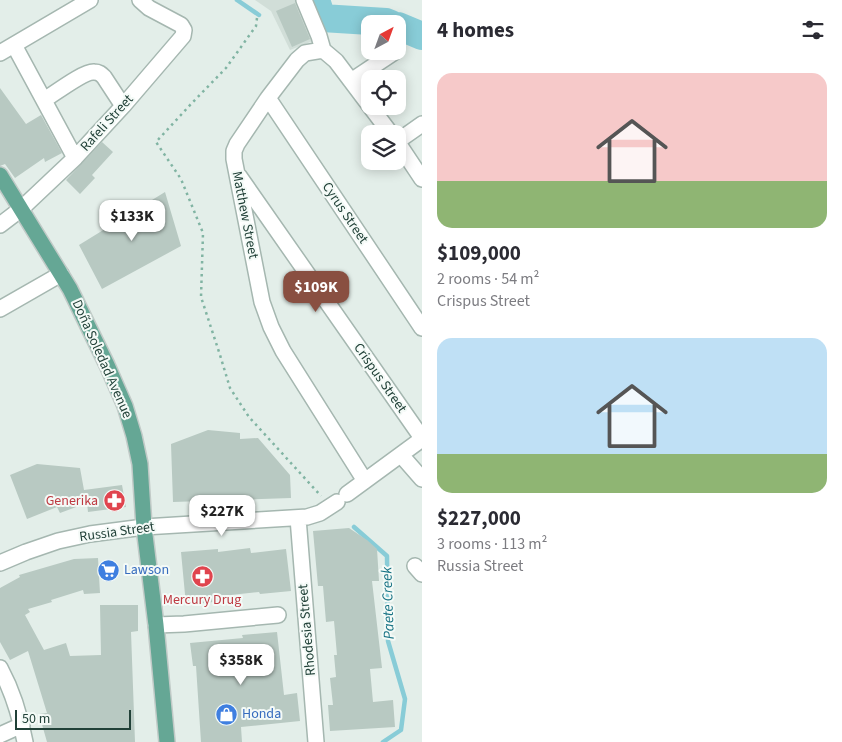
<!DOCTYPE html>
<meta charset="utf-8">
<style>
body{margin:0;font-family:"Source Sans 3",sans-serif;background:#f7f7f7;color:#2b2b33;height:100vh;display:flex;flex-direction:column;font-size:19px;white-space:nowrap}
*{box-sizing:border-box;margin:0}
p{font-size:16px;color:#7c7c81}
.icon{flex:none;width:28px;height:28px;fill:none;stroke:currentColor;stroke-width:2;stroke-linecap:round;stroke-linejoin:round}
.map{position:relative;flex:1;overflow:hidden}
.side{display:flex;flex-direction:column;background:#fff;width:420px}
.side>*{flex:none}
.needle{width:32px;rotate:41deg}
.controls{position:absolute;left:361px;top:15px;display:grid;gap:10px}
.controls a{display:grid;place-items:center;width:45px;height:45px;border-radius:10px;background:#fff;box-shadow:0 2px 12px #0003;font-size:25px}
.scale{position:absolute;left:15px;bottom:12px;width:116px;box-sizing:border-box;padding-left:5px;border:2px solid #214138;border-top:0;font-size:14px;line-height:18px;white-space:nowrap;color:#214138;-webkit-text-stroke:4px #f4faf7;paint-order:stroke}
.price{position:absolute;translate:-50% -42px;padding:0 11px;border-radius:10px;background:#fff;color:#222;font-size:16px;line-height:32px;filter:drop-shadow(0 1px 2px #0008)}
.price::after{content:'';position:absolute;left:50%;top:30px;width:15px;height:11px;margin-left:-8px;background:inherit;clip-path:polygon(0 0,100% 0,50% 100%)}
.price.selected{background:#894f41;color:#fff}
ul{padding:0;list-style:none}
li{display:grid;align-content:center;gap:10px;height:265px;padding:0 15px}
li span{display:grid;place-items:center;height:155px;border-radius:15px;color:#555}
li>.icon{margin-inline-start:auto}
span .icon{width:90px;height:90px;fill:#fffc;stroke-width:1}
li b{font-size:21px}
h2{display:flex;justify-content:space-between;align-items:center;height:60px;padding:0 15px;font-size:21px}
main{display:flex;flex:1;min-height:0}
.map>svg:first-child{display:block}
</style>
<main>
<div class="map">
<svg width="422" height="742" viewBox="0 0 422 742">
<rect width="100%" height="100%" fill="#e3eee9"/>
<!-- built -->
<path fill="#d1ded8" d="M255 0H308L323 37 290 50 271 11Z"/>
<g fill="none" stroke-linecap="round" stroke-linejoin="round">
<!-- stream -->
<path stroke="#88ccd7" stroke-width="4.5" d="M237 0 259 15
M354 527 387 556 388 641 405 699 401 730 383 742"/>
<!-- river -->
<path stroke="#88ccd7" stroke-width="28" d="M316 0 322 18 386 22 391 24
M398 26 422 36"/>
</g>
<!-- building -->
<path fill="#b8c9c2" d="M295 3 310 39 292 47 276 11Z
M0 88 26 124 41 115 62 153 45 162 44 158 15 178 5 164 0 166Z
M102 142 113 152 92 175 95 178 80 194 66 180Z
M165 192 181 246 102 289 79 245Z
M208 430 240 433V439L258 438 290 475 291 498 173 502 171 444Z
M37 464 80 468 84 490 122 485 126 507 88 512 87 503 60 513 57 507 27 519 10 475Z
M349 528 367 540 377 549 379 581H372L382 668 370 669 373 702 393 700 395 727 330 731 328 705H333L330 678 336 677 334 655H337L334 621 326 622 323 586H318L313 531Z
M250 548 251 553 286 549 291 591 260 594 259 592 222 596 223 601 186 605 181 552 218 549V552Z
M98 558 100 593 84 594 83 590 51 600 52 602 28 609 30 612 25 615 44 650 66 643 70 656 101 655 100 605H138V631L131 632 135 742H47L39 714 47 713 28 651 10 660 0 642V588L20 577 19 575 74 559Z
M277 632 284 695 297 693 300 721 241 727 242 742H201L196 666H193L190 643 243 638 242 635Z"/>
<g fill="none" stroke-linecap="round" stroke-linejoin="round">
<defs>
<path id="minor" d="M304 0 319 36 323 50 336 61 391 134
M14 45 75 158
M323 50 305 53 297 60 268 98 237 144 234 151V159L262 302 271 327 283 351 365 481
M0 53 90 0
M351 81 396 51
M268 98 422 328
M44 100C54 94 84 71 94 72 99 72 101 74 104 77L123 106
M398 141 422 124
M398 143 422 179
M239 176 422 438
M0 225 21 209 75 158 123 106 183 36 184 30 181 25 149 8 140 0
M0 309 61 274
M401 455 422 479
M347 494 422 439
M298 518 316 742
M0 563 26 552 58 541 90 534 144 527 307 517 320 513 337 502
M415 566 422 574
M156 625 184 624 278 615
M0 668C13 692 20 715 25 742
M0 735 22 725"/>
<path id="major" d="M0 175 70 289 107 365 125 406 134 436 140 464 144 527 156 625 167 742"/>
</defs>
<!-- minor casing -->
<use href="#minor" stroke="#a5b7b0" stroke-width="18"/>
<!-- major casing -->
<use href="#major" stroke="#c1cac7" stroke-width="18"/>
<!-- path -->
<path stroke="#81b4a3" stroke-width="2.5" stroke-dasharray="2.5 4" stroke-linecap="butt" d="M257 18 256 26 226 68 191 104 156 142 181 179 203 233 201 297 220 355 230 388 249 417 321 496"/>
<!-- minor -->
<use href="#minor" stroke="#fff" stroke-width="15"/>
<!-- major -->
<use href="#major" stroke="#65a795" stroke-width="15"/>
</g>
<!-- icons -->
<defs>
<symbol id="pharmacy-disc" viewBox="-11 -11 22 22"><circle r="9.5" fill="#e0444e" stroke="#f4faf7"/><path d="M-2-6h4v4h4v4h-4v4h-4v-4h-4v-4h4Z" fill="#fff"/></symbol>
<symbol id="supermarket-disc" viewBox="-11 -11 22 22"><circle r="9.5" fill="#3f7fe0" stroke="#f4faf7"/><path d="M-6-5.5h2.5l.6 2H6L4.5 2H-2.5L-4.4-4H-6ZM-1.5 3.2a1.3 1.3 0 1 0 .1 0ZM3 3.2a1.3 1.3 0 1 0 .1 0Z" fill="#fff"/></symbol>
<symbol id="shop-disc" viewBox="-11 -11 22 22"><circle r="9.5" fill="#3f7fe0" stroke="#f4faf7"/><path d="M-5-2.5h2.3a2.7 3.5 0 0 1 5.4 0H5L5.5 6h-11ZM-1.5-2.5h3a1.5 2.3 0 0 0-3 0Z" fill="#fff"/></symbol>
</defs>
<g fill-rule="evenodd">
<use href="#pharmacy-disc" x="102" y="488" width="25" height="25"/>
<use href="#supermarket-disc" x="96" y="558" width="25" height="25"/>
<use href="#pharmacy-disc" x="190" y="564" width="25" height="25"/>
<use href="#shop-disc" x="214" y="702" width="25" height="25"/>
</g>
<g text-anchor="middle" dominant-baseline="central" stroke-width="4" stroke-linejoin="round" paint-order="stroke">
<!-- street labels -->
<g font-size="14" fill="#214138" stroke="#f4faf7">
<text transform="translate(107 123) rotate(-48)">Rafeli Street</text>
<text transform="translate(345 213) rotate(56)">Cyrus Street</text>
<text transform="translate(245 215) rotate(79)">Matthew Street</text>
<text transform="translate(102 359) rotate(66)">Doña Soledad Avenue</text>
<text transform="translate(380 378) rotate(55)">Crispus Street</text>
<text transform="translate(117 532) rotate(-8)">Russia Street</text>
<text transform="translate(307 630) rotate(-95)">Rhodesia Street</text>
</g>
<!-- health labels -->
<g font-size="14" fill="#be3a42" stroke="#f4faf7" text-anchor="end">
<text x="98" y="501">Generika</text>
<text x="202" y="600" text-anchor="middle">Mercury Drug</text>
</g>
<!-- shop labels -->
<g font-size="14" fill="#366cbe" stroke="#f4faf7" text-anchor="start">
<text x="124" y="570">Lawson</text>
<text x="242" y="714">Honda</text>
</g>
<!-- water labels -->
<g font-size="15" font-style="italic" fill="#167283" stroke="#f4faf7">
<text transform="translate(388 603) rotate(-92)">Paete Creek</text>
</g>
</g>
</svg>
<div class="controls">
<a><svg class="needle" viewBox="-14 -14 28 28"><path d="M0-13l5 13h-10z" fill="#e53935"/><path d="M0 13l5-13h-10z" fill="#7c7c81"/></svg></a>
<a><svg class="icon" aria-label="locate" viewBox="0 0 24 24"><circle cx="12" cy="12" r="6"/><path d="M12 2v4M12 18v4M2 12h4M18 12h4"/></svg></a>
<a><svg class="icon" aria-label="layers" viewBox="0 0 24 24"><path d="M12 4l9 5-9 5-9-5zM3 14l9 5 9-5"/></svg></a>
</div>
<div class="scale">50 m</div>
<b class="price" style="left:132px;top:242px">$133K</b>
<b class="price selected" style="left:316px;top:313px">$109K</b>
<b class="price" style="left:222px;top:537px">$227K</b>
<b class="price" style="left:241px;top:686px">$358K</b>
</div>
<section class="side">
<h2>4 homes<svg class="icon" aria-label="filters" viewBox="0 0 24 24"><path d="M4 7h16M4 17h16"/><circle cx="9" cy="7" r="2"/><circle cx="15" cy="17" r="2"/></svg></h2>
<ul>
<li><span style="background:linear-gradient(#f6c9c9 70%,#8fb573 0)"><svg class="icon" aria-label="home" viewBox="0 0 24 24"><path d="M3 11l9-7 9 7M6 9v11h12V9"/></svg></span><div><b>$109,000</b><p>2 rooms · 54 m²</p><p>Crispus Street</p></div></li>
<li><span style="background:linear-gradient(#bfe0f5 75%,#8fb573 0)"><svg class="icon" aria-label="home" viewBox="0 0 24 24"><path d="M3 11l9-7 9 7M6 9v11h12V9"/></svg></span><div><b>$227,000</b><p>3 rooms · 113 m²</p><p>Russia Street</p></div></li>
</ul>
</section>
</main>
